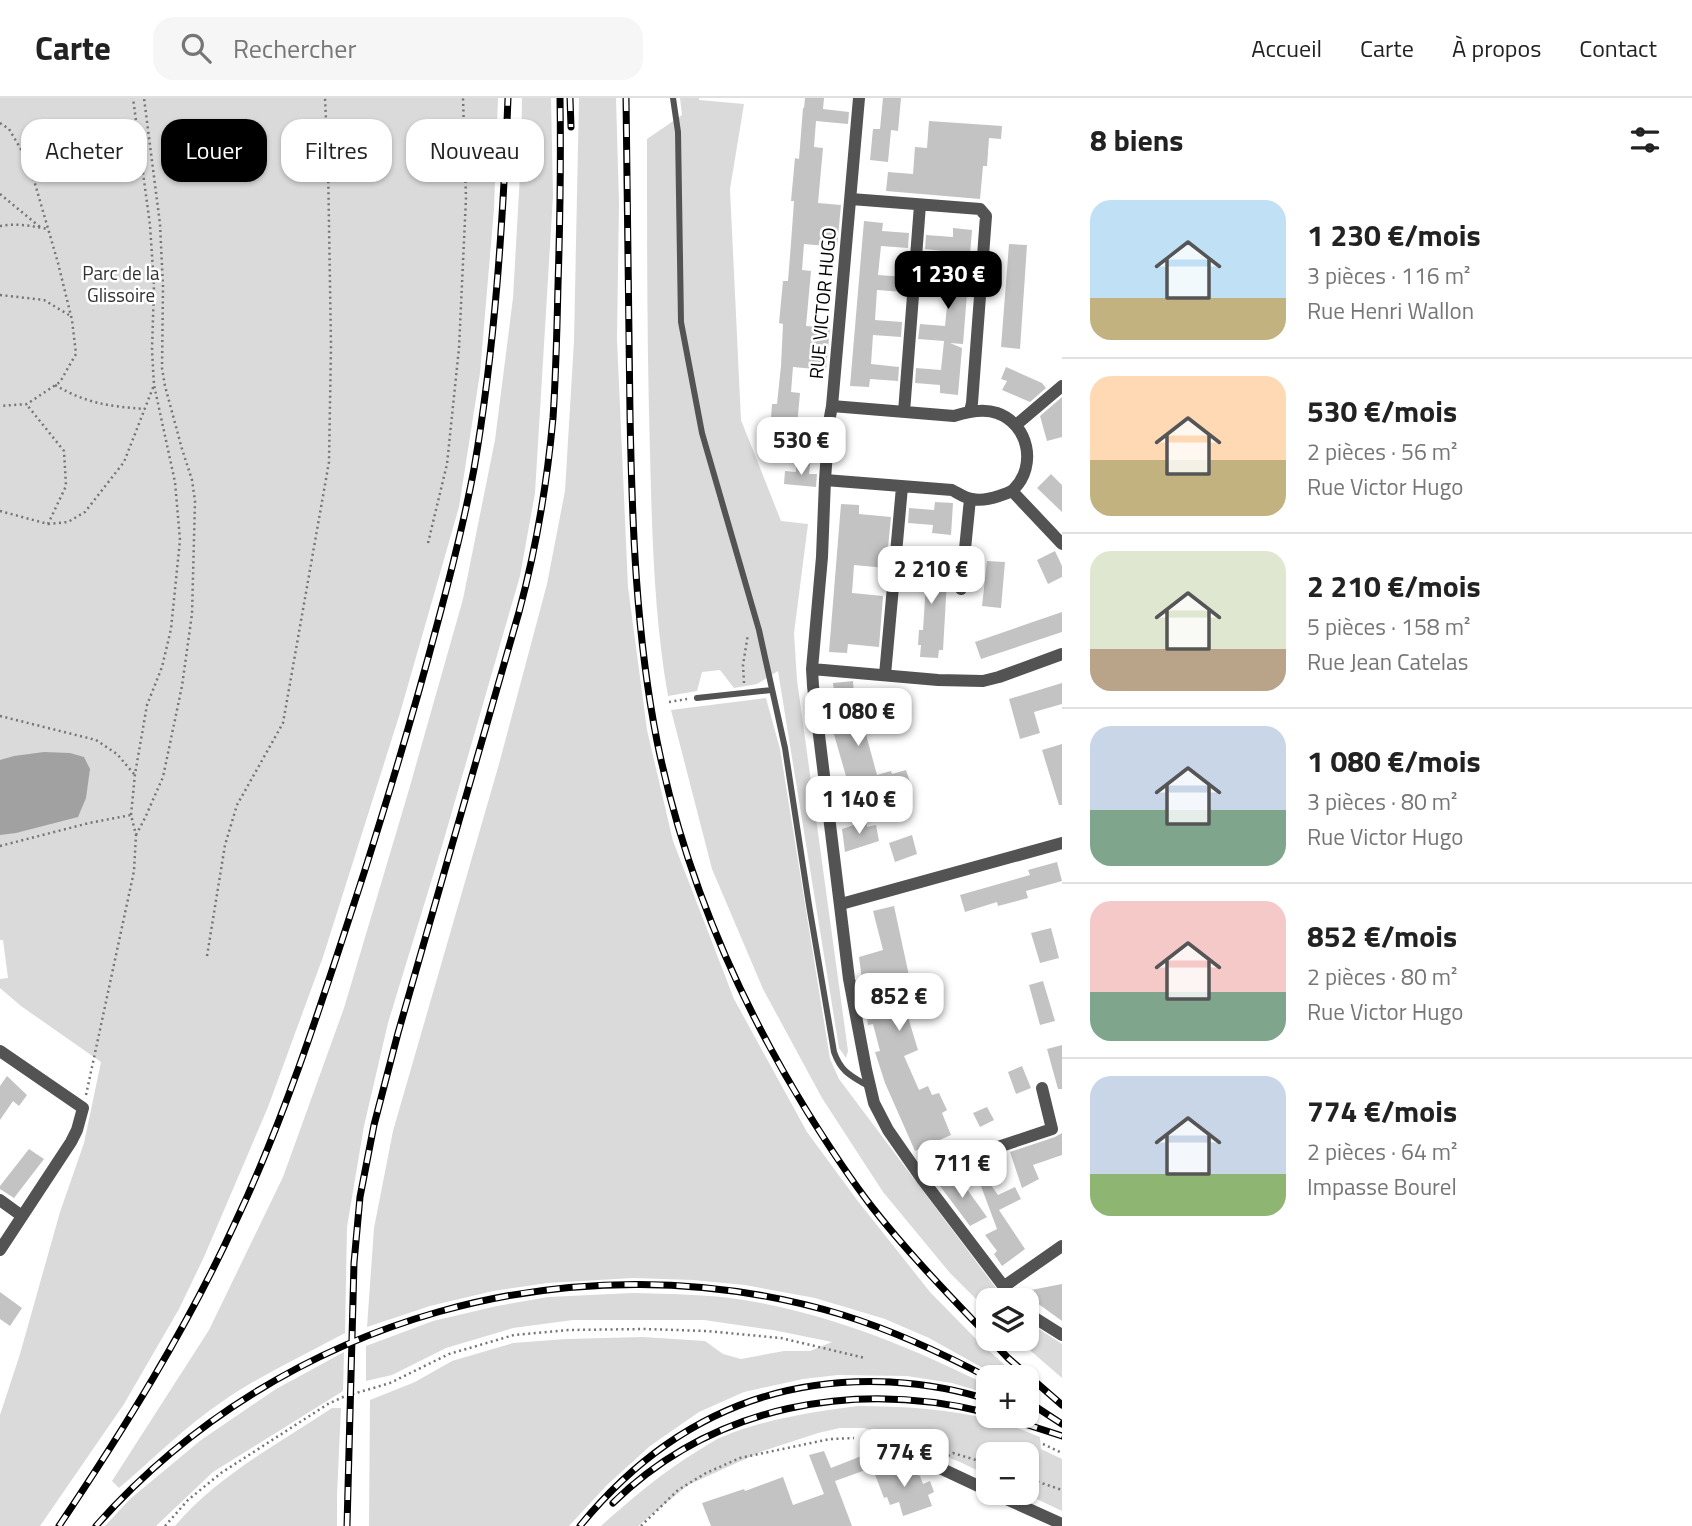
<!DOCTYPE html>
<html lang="fr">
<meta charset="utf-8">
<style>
body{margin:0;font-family:"Titillium Web",sans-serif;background:#f6f6f6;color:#222;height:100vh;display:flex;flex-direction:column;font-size:26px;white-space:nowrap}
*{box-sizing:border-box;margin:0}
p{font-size:23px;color:#767676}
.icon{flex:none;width:38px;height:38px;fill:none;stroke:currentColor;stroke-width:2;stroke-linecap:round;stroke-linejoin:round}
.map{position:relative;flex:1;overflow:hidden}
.panel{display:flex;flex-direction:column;background:#fff;width:630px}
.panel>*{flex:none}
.top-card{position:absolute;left:21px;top:21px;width:665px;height:63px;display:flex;gap:14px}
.buttons{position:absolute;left:976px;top:1190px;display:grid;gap:14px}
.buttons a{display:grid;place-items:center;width:63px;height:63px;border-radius:14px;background:#fff;box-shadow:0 2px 5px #0004;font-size:35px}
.price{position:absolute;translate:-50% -60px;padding:0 16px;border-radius:14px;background:#fff;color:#222;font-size:23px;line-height:46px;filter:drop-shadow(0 2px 4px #0008)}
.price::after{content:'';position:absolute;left:50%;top:42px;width:21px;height:16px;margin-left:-10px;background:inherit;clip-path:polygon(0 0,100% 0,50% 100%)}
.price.on{background:#000;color:#fff}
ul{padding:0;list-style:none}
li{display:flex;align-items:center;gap:21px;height:175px;padding:0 28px}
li+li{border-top:2px solid #e0e0e0}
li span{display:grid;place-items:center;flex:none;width:196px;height:140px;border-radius:21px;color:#555}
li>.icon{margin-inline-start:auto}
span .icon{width:84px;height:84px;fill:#fffc;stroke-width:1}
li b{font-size:30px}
h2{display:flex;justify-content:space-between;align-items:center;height:84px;padding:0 28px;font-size:30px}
.chip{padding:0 24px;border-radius:21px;background:#fff;box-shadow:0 2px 5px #0004;font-size:24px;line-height:63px}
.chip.on{background:#000;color:#fff}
header{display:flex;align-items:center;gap:42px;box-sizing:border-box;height:98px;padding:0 35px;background:#fff;border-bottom:2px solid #e0e0e0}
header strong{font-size:33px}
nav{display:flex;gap:38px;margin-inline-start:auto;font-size:24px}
.search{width:490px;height:63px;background:#f6f6f6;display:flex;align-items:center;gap:18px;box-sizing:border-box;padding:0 24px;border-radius:21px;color:#767676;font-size:26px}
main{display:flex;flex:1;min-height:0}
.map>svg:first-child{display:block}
</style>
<header>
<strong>Carte</strong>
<div class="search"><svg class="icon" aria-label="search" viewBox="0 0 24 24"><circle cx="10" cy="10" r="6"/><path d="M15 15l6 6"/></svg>Rechercher</div>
<nav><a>Accueil</a><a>Carte</a><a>À propos</a><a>Contact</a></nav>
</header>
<main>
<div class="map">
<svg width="1062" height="1428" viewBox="0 0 1062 1428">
<rect width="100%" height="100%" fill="#fff"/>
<!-- green -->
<path fill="#dadada" d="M0 0H498L494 111 480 275 459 409 400 615 323 859 268 1009 204 1159 179 1211 124 1306 40 1428H0V1317L20 1256 60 1114 84 1045 101 964 21 908 0 890V881L8 880 3 842H0Z
M522 0H551L553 98 535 395 520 478 442 748 388 925 364 1028 347 1129 345 1235C304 1257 261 1277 223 1303 186 1328 153 1361 119 1390L112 1383 209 1232 283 1079 344 910 408 695 463 501 495 342 513 200 521 59Z
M579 0H616L619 104 617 241 628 489 647 632 673 743 734 901 807 1034 857 1102 930 1194 976 1241 1018 1279H999L929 1240 885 1221 815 1200 745 1187 693 1182 633 1180 547 1185 493 1193 430 1208 367 1229 374 1130 393 1033 499 666 547 486 565 393 574 243Z
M680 0H699V2L744 6 730 91 741 322 781 423 808 426 794 535 797 582 848 953 846 960 839 950 778 573 757 586 734 590 720 572 702 574 697 593 668 598C654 518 652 436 650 354 647 250 647 146 647 41L682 17Z
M766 600 780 651 830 961 839 981 1005 1202H989V1214L950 1175 883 1094 822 1000 763 891 712 771 671 612Z
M632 1195C669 1196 707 1196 744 1202 830 1216 911 1249 989 1288V1296L952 1285 907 1278 838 1277 803 1281 744 1294 699 1314 650 1348 607 1387 569 1428H369L370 1302 415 1284 452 1263 513 1245 566 1241 643 1239 705 1243 723 1256 741 1261 784 1253H810L832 1244 773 1232 704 1222H573L513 1230 446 1250 392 1277 366 1283V1248L433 1223 497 1208 548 1199Z
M1027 1223 1062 1246V1280L1017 1241H1027Z
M344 1254 343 1293 213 1374 156 1428H105L130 1401 201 1342 276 1291Z
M858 1308C904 1308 949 1311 993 1322 1009 1326 1024 1333 1040 1339L1041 1351 1062 1361V1413L1024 1395H1027V1356H989V1378L960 1364 896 1339 864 1330H840L818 1335 763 1353 688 1387 638 1428H601C632 1400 663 1374 699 1352 706 1348 714 1342 722 1339 765 1321 812 1314 858 1308Z
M332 1310H341L337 1397V1428H175C217 1378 278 1346 332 1310Z"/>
<!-- water -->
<path fill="#a1a1a1" d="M44 654 70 655 84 659 90 671 86 700 78 719 16 735 0 737V662L14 658Z"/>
<!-- building -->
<path fill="#c3c3c3" d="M805 0H824L823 11 849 14 848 26 816 23 814 49 823 50 818 105 841 107 837 149 804 146 802 172 811 173 806 228 830 230 826 272 793 269 791 294 800 295 795 350 769 348 772 306H777L781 268 783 226 779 225 783 183H788L791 145 794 103H791L795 60 799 61 803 10H804Z
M883 0H901L898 33 891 32 888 64 870 62 873 31H880Z
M929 23 1002 28 1001 41 989 40 987 68H983L980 101 886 93 888 74 913 76 915 49 927 50Z
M864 123 883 125 882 133 909 135 908 150 881 148 878 177 906 179 904 194 877 192 875 222 902 224 901 239 873 237 871 266 899 269 898 283 870 281 869 289 850 288Z
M953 130 972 132 963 246 950 245 962 250 958 297 940 295V287L915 285 916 270 941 272 944 243 918 241 920 226 945 228 948 198 922 196 923 181 949 183 951 154 925 151 926 137 953 139Z
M1009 146 1027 147 1020 251 1001 249Z
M1006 269 1042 285 1046 290 1030 304 1002 292 1007 283 1001 281Z
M1062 299V339L1047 343 1040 318Z
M796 365 810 366 809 376H817L816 389 784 386 785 373 796 374Z
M1051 376 1062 387V414L1037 390Z
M935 404 953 405 951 437 932 435 933 427 908 425 909 410 934 412Z
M841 406 859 407V416L891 419 886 470 854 467 852 495 883 498 879 549 848 546 847 555 829 554Z
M1055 453 1062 468V479L1048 486 1037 462Z
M930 463 948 465 943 552H939L938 560 920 559 921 547H918L919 532H923L926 486 902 484 904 469 929 471Z
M987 463 1005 464 1001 510 982 508Z
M1062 514V534L981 561 975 544Z
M853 583 856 620 861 618 877 677 891 673 892 676 906 672 911 687 897 692 895 686 864 696 866 702 854 706 827 612 836 611 833 585Z
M1062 585V606L1034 614 1040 635 1020 641 1009 601Z
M1062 646V707H1059L1042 652Z
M866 723 867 729 876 727 879 743 845 754 842 731Z
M912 737 917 756 895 764 889 745Z
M1057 764 1062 783 1026 793 1028 800 998 808 997 804 965 814 960 797 1030 777 1028 772Z
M894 808 911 887 919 912 907 916 918 952 904 958 919 992 928 988 932 997 939 995 947 1012 942 1015 951 1037 915 1053 885 985 875 954 880 953 873 926 868 927 859 859 883 852 873 813Z
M1051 830 1059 860 1040 865 1031 835Z
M1043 883 1055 923 1040 927 1029 887Z
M1062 947V991H1058L1047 951Z
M1022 968 1031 990 1016 996 1008 974Z
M7 978 27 997 19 1008 13 1003 0 1022V988Z
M987 1009 994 1022 980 1029 973 1015Z
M1062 1035V1057L1033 1067 1039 1081 1022 1090 1010 1054 1055 1039Z
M29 1051 44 1061 14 1100 0 1091V1088Z
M979 1070 998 1097 1015 1089 1021 1101 999 1112 1025 1151 1002 1168 994 1156 997 1153 985 1137 997 1131 975 1072Z
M956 1076 987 1119 970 1128 937 1084Z
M1062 1186V1223L1033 1202 1031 1192Z
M0 1194 22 1210 10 1228 0 1221Z
M824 1353 831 1370 869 1355 874 1369 835 1383 852 1428H711L702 1405 744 1391 745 1393 783 1379 793 1407 824 1396 809 1357Z
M898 1365 920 1378 923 1386 930 1383 934 1394 928 1397 932 1408 903 1418 899 1404 890 1407 887 1399 884 1400 874 1374Z"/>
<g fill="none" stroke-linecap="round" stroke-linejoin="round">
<!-- path -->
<path stroke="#757575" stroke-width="2.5" stroke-dasharray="2 3.5" stroke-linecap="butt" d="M0 25 9 31 29 65 58 165 72 222 76 256 60 284 27 306 0 308
M0 96 40 129
M0 128C16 125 32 128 48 131
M0 197 44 202 69 217
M55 287C88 306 108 308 145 311
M0 413 48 426 66 388 64 353 27 307
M48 426 68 424 85 414 124 364 154 287
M428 445 447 366 459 250 466 100 463 0
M744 585 743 567 748 536
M669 604 687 601
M0 618 96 642 117 656 134 676
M136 737 145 720 163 679 182 588 192 516 195 403 192 382 182 351 165 288 162 270 163 189 160 126 144 0
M0 748 89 725 131 717
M207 858 225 747 237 707 283 625 329 364 331 248 328 66 325 0
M86 997 134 773 136 737 131 717 135 676 147 607 162 569 171 531 180 442 175 384 154 287 152 252 154 188 150 127 133 0
M1043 1346 1062 1355
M948 1358 953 1355 989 1366
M1027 1380 1062 1392
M165 1428 188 1402 221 1375 328 1306 343 1299 390 1285 449 1256 514 1237 568 1232 645 1231 706 1233 781 1240 865 1260
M641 1428 678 1392 706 1375 740 1360 830 1341 854 1340"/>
<!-- service -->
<path stroke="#535353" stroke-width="6" d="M673 0 678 34 681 224 702 335 759 532 785 650 809 807 834 954C841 974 851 978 868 988
M697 600 772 592"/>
<!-- minor -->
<path stroke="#535353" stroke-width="12" d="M859 0 832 308 829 324 825 382 822 459 812 571 813 588 849 881 866 971 874 1005 888 1032 922 1081 1014 1202
M851 101 980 111 986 118 972 305 970 313
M904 314 920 107
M1016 327 1062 288
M825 382 952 392C958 395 965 400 972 401 982 403 990 401 999 398 1004 396 1010 395 1014 391 1037 368 1029 326 997 315 983 310 967 314 954 318L832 308
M1012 393 1062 446
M961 491 970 401
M812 571 938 582 983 583 999 579 1062 556
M885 577 902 389
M841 806 1062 745
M0 953 83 1010 77 1032 71 1044 0 1152
M922 1081 986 1053 1052 1031 1042 990
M0 1102 22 1118
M1003 1189 1062 1148
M1027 1215 1062 1237
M867 1342 893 1348 989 1393
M993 1395 1062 1426"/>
<defs>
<path id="rail" d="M570 0 571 29
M626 0C628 105 628 211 630 316 632 425 636 536 657 643 684 776 737 900 808 1015 828 1047 849 1079 872 1109 908 1155 949 1197 989 1239
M990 1241 1008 1260 1062 1307
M1027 1303 1062 1326
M1000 1318 1062 1338
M613 1405C713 1307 855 1281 989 1315
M59 1428C124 1331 186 1232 235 1125 288 1013 325 894 364 775 390 693 415 610 437 527 451 475 464 424 474 371 495 249 503 124 508 0
M96 1428C281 1219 576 1136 843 1217 894 1233 942 1255 989 1280
M347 1428 354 1165 360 1099 374 1027 398 935 519 514C536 451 547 386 553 320 556 276 557 231 558 187 560 124 561 62 560 0
M580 1428C660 1330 762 1278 890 1284 924 1286 956 1291 989 1302"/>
</defs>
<!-- rail casing -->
<use href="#rail" stroke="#000" stroke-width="7"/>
<!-- rail -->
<use href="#rail" stroke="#fff" stroke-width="4.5" stroke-dasharray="13" stroke-linecap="butt"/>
</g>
<g text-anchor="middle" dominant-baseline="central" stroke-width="5" stroke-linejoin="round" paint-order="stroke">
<!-- park labels -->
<g font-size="19" fill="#313131" stroke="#fff">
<text x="121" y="174">Parc de la<tspan x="121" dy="22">Glissoire</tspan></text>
</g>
<!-- street labels -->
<g font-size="19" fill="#000" stroke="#fff">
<text transform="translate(822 205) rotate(-85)">RUE VICTOR HUGO</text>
</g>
</g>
</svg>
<div class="buttons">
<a><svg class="icon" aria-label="layers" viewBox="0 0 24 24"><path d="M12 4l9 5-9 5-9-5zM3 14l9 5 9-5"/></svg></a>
<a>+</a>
<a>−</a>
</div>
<b class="price on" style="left:948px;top:213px">1 230 €</b>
<b class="price" style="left:801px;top:379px">530 €</b>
<b class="price" style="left:931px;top:508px">2 210 €</b>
<b class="price" style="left:858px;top:650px">1 080 €</b>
<b class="price" style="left:859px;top:738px">1 140 €</b>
<b class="price" style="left:899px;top:935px">852 €</b>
<b class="price" style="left:962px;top:1102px">711 €</b>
<b class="price" style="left:904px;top:1391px">774 €</b>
<div class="top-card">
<a class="chip">Acheter</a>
<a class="chip on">Louer</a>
<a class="chip">Filtres</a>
<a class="chip">Nouveau</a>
</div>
</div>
<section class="panel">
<h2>8 biens<svg class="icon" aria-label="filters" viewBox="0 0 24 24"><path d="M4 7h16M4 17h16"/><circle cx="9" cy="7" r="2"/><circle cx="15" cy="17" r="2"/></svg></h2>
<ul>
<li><span style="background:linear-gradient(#bfe0f5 70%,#c2b280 0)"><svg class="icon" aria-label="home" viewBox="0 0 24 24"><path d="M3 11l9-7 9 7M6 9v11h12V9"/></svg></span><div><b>1 230 €/mois</b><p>3 pièces · 116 m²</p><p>Rue Henri Wallon</p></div></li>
<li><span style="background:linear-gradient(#ffd9b3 60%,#c2b280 0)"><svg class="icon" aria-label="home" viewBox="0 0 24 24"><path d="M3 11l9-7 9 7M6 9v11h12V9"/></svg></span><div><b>530 €/mois</b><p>2 pièces · 56 m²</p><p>Rue Victor Hugo</p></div></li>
<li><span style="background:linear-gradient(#dfe7d0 70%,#b9a48a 0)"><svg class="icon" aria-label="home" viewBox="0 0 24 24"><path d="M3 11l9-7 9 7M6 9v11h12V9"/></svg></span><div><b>2 210 €/mois</b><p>5 pièces · 158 m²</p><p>Rue Jean Catelas</p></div></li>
<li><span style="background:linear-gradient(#c9d6e8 60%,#7fa58c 0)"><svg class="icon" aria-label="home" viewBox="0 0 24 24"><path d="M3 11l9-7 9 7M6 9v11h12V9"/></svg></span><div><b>1 080 €/mois</b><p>3 pièces · 80 m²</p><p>Rue Victor Hugo</p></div></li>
<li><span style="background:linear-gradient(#f6c9c9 65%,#7fa58c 0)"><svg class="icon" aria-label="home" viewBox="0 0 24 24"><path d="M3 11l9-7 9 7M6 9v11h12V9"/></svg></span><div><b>852 €/mois</b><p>2 pièces · 80 m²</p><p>Rue Victor Hugo</p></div></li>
<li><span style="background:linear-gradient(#c9d6e8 70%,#8fb573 0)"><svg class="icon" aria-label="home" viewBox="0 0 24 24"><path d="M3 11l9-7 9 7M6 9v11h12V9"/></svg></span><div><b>774 €/mois</b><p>2 pièces · 64 m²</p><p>Impasse Bourel</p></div></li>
</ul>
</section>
</main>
